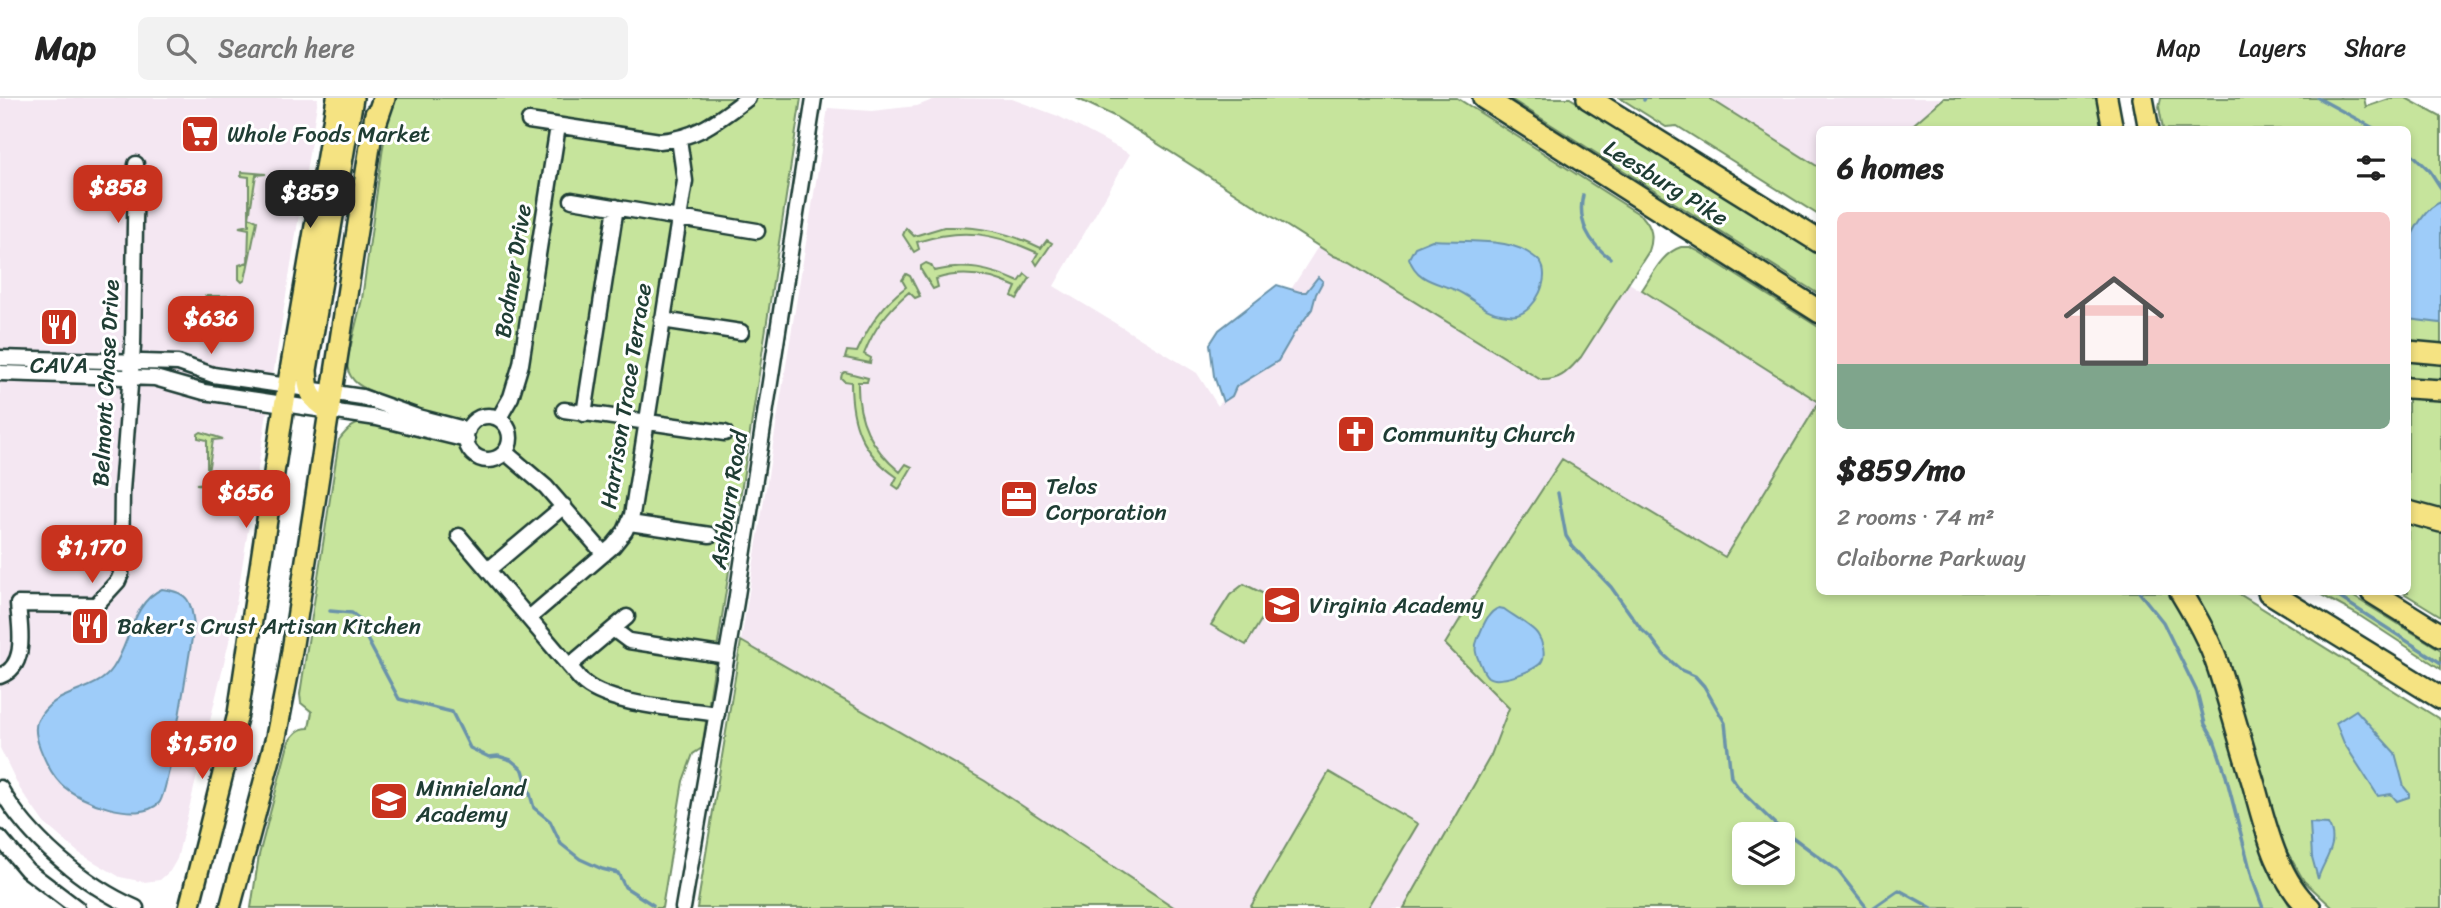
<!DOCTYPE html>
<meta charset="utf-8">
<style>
body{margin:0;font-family:Sriracha,sans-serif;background:#f2f2f2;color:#222;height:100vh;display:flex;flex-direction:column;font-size:26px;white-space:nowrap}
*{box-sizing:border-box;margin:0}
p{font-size:23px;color:#767676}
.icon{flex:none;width:38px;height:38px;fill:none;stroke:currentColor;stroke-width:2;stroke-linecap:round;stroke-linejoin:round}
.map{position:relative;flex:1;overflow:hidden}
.drawer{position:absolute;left:1816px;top:28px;width:595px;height:469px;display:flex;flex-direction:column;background:#fff;border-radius:10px;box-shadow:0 4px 10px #0003}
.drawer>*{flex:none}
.fabs{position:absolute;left:1732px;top:724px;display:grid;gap:14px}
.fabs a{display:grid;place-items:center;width:63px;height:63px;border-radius:10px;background:#fff;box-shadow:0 4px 10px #0003;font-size:35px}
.price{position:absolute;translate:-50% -60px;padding:0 16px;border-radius:14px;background:#c8321e;color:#fff;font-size:23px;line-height:46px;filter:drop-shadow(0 2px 4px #0008)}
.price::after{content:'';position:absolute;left:50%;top:42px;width:21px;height:16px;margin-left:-10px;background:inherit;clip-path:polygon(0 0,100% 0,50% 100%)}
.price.selected{background:#222;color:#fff}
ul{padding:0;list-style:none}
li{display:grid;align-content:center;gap:14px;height:371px;padding:0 21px}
li span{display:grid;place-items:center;height:217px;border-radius:10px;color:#555}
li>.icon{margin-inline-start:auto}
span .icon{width:126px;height:126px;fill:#fffc;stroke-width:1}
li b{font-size:30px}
h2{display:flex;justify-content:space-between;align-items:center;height:84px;padding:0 21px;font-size:30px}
header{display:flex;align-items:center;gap:42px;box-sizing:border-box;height:98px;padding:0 35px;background:#fff;border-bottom:2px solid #e0e0e0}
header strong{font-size:33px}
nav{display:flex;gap:38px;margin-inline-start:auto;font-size:24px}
.search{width:490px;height:63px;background:#f2f2f2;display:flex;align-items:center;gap:18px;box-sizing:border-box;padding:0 24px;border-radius:10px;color:#767676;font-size:26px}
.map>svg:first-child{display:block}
</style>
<header>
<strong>Map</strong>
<div class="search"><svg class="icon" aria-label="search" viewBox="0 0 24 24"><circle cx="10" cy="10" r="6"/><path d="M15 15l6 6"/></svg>Search here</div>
<nav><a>Map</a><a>Layers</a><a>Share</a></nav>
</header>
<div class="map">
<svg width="2441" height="810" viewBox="0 0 2441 810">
<rect width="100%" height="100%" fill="#fff"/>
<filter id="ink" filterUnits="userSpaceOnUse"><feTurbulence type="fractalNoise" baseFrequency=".0143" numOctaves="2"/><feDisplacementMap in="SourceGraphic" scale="14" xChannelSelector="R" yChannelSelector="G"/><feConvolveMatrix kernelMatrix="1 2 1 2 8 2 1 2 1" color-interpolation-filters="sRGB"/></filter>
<g filter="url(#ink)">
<!-- built -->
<path fill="#f4e7f2" d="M0 0H318L232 531 177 761 170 773 160 782 144 784 120 779 79 755 44 725 20 691 0 650Z
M938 0 1012 1 1058 18 1130 56 1054 188 1197 275 1218 308 1319 147 1334 158 1350 163 1541 282 1553 283 1567 274 1581 259 1629 185 1819 304 1725 459 1561 361 1493 467 1445 546 1509 610 1491 657 1404 810H1175L985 683 741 543 828 10 872 13 917 8Z
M1709 0H1944L1907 31 1820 32V70Z"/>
<!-- green -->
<path fill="#c6e49c" stroke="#729068" stroke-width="2" fill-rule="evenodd" d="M395 0H801L702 650 693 656 683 683 662 810H251L259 757 289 643C295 635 299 630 309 630L312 614 301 605 300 596 339 342C348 330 355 324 370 323L373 294C358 288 347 281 347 263L362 201 383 49 389 16Z
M1076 0H1457L1642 118C1652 129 1654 139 1649 153L1581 259C1568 273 1561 283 1541 282L1350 164 1334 158 1114 18Z
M1509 0H1570L1820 158V197Z
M1620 0H1709L1820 70V118L1677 28 1666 29Z
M1944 0H2097L2105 32H1907Z
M2161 0H2364L2366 9 2392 0H2406L2441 19V248L2408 246V32L2163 31 2159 9Z
M242 74 266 76 256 77 249 119 257 123 245 182 242 184 239 181V167L248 164 249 131 239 129 249 127V79L241 78Z
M944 129C980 128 1008 134 1041 150L1047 142 1052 145 1037 167 1034 162 1038 155C994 135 963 129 917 144L919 151 914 154 903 137 906 130 914 138Z
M1681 149H1690L1698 153 1820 230V494H2171L2179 506 2208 565 2273 778 2291 810H1404L1491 657 1509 610 1445 546 1493 467 1562 361 1725 459 1819 304 1642 192C1653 176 1662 155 1681 149ZM1745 737H1783V775H1745Z
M926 165 931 167 934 173C965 165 991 171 1019 184L1025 176 1030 180 1017 201 1012 198 1016 189C990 177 964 172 936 181L938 189 933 191 921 172V168Z
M906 176 910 178 920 198 915 200 909 194C888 212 874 230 864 256L871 260 870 265 845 260 847 253 857 254C869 227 883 206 906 189L902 182Z
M206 198H241L240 201H231L228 223 236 226V229H207V226L216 225 221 202 208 201Z
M2408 261 2441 263V285L2408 283Z
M845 274 868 280 867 284H858C857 322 871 350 900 374L906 366 912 369 899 391 893 387 897 379C862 355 851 326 851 284L844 283 841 280 842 276Z
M2408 298 2441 299V412L2408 403Z
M201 334 223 341 213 342 207 381 216 383 214 388 196 386 207 385V342L198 340V336Z
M2408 421 2441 430V518L2402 494H2408Z
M1244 486 1274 501 1246 547 1211 527 1230 497Z
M2190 494H2236L2441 622V810H2333L2304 783 2278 738Z
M2316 494H2346L2441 552V571L2360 518Z
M741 543 985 683 1175 810H697Z
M1329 674 1418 726 1368 810H1250Z"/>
<!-- water -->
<path fill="#9eccf9" stroke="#6b93aa" stroke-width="2" d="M2441 104V225L2408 221C2408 203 2404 162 2408 148 2413 132 2426 109 2441 104Z
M1432 142C1459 144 1504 140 1527 154 1530 156 1537 160 1540 164 1552 179 1535 213 1517 217 1513 218 1506 217 1501 216 1484 214 1471 198 1455 192 1435 184 1416 182 1409 160L1415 149Z
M1318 179 1323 183 1316 196 1312 211 1293 237 1278 263 1236 289 1232 298 1223 304 1214 278 1210 246 1219 232 1277 187 1300 194H1306Z
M162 491C189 494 192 504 194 529 189 554 169 695 159 705 138 726 79 704 61 686 51 676 45 663 40 650 37 642 34 632 37 624 53 589 94 598 113 570 130 546 132 504 162 491Z
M1499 510 1504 511C1512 517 1534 529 1538 537 1542 543 1546 556 1542 563 1537 573 1498 586 1488 579 1484 576 1482 570 1480 565 1475 555 1474 550 1478 540 1483 529 1487 514 1499 510Z
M2356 612 2395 655 2404 689 2409 695V699L2397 703 2391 696 2378 698 2344 645 2336 625Z
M2310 725 2328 726C2341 746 2322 764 2318 781L2312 759Z"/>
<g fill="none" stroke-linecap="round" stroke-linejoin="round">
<!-- stream -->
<path stroke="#6b93aa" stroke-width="3.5" d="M2318 0 2377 32
M1644 2 1645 0
M2408 52 2430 73 2441 90
M1583 97C1577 123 1589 145 1610 160
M1558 395 1566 438 1573 449 1611 489 1641 531 1652 541 1664 557 1681 572 1695 578 1704 588 1725 625 1731 679 1742 694 1776 727 1838 773 1867 810
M2139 494 2163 524 2197 594 2205 626 2214 642 2225 674 2253 783 2263 810
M2331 494 2441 565
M330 513 352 515 362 523 367 541 399 601 452 614 470 650 489 659 498 658 511 662 523 672 534 710 550 723 561 746 580 761 602 771 618 775 625 789 653 807
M1873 810 1899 792 1932 810"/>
<defs>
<path id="minor" d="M529 23 660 43C698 40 718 22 748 0
M572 102 757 133
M662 222 741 234
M0 260 178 265 213 277 362 299 418 319 468 332
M0 275 155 280 204 294 377 320 467 342
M564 312 725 335
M584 316 616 109
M466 340a22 22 0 1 1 44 0a22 22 0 1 1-44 0Z
M499 320 511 299 521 266 558 28
M505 354 546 389 604 456
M630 425 710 437
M459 438 581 582C606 608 680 610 717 616
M488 472 564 408
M529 520 613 448 625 433 632 417 685 83 679 41
M613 531 629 543 727 558
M569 568 627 519
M0 578C28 568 20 531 18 506L96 507 118 483 121 476 122 393 133 248 136 66
M0 690C27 739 85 788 136 810
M0 740 27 772 77 810
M683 810 736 504 814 0"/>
<path id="major" d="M2107 0 2113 32
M2143 0 2149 32
M2408 253 2441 256
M2408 290 2441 292
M330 313C310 300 308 296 307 272L353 0
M189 810 238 616 284 308 337 0
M230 810 276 639 289 572 375 16"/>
<path id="highway" d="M1484 0 1820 214
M1588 0 1820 144
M373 32 384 0
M2408 414 2441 423
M2181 494C2196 519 2210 543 2219 571 2231 608 2241 646 2253 684 2265 726 2276 780 2310 810
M2269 494 2441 600
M2372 494 2441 537"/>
</defs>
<!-- minor casing -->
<use href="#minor" stroke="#1f3d34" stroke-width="19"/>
<!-- major casing -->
<use href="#major" stroke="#1f3d34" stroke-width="24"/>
<!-- highway casing -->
<use href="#highway" stroke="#1f3d34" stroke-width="26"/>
<!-- minor -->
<use href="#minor" stroke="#fff" stroke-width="14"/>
<!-- major -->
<use href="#major" stroke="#f5e382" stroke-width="19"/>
<!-- highway -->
<use href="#highway" stroke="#f5e382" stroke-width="21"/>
</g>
</g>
<!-- icons -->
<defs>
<symbol id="supermarket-square" viewBox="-11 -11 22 22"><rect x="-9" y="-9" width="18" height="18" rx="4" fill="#c8321e" stroke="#fff"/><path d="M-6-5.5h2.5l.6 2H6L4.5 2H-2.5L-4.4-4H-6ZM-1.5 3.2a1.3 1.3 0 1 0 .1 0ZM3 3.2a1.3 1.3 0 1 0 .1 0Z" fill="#fff"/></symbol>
<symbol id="restaurant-square" viewBox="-11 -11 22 22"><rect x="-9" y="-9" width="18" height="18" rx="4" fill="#c8321e" stroke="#fff"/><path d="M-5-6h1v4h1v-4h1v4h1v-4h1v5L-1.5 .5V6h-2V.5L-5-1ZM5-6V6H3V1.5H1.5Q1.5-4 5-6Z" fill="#fff"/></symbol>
<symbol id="church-square" viewBox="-11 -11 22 22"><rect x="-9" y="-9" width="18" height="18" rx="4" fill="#c8321e" stroke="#fff"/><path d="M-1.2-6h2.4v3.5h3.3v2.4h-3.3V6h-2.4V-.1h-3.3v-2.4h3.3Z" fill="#fff"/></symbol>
<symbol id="office-square" viewBox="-11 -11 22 22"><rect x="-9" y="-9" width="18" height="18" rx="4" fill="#c8321e" stroke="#fff"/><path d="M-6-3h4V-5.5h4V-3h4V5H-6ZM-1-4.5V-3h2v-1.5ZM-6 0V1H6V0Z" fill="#fff"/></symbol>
<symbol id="school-square" viewBox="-11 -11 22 22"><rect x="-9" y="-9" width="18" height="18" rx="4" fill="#c8321e" stroke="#fff"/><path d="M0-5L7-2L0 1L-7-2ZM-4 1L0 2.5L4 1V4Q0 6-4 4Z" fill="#fff"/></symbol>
</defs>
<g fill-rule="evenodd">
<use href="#supermarket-square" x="178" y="14" width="44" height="44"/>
<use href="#restaurant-square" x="37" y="207" width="44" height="44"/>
<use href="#church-square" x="1334" y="314" width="44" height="44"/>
<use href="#office-square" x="997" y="379" width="44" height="44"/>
<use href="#school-square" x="1260" y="485" width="44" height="44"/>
<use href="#restaurant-square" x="68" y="506" width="44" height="44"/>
<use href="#school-square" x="367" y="681" width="44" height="44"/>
</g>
<g text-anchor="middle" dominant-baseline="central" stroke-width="6" stroke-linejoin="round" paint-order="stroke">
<!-- poi labels -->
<g font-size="23" fill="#1f3d34" stroke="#fff" text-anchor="start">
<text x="227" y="36">Whole Foods Market</text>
<text x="59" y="267" text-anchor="middle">CAVA</text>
<text x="1383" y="336">Community Church</text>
<text x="1046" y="388">Telos<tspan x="1046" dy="26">Corporation</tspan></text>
<text x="1309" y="507">Virginia Academy</text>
<text x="117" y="528">Baker's Crust Artisan Kitchen</text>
<text x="416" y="690">Minnieland<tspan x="416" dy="26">Academy</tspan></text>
</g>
<!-- street labels -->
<g font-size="23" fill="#1f3d34" stroke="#fff">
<text transform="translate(1666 85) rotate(32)">Leesburg Pike</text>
<text transform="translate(513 173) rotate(-81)">Bodmer Drive</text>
<text transform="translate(106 285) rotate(-87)">Belmont Chase Drive</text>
<text transform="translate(626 298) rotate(-81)">Harrison Trace Terrace</text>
<text transform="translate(729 402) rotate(-81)">Ashburn Road</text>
</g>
</g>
</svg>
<div class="fabs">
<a><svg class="icon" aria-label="layers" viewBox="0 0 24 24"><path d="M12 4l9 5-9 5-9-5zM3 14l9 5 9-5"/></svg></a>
</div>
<b class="price" style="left:118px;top:127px">$858</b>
<b class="price selected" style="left:310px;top:132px">$859</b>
<b class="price" style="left:211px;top:258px">$636</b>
<b class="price" style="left:246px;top:432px">$656</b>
<b class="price" style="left:92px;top:487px">$1,170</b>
<b class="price" style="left:202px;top:683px">$1,510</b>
<section class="drawer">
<h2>6 homes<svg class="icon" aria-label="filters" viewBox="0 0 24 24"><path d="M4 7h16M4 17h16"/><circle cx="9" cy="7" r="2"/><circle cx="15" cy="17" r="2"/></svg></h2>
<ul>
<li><span style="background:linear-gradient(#f6c9c9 70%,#7fa58c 0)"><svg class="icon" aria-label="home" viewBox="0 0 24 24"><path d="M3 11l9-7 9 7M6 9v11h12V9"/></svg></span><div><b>$859/mo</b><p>2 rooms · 74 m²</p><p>Claiborne Parkway</p></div></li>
</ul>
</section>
</div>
